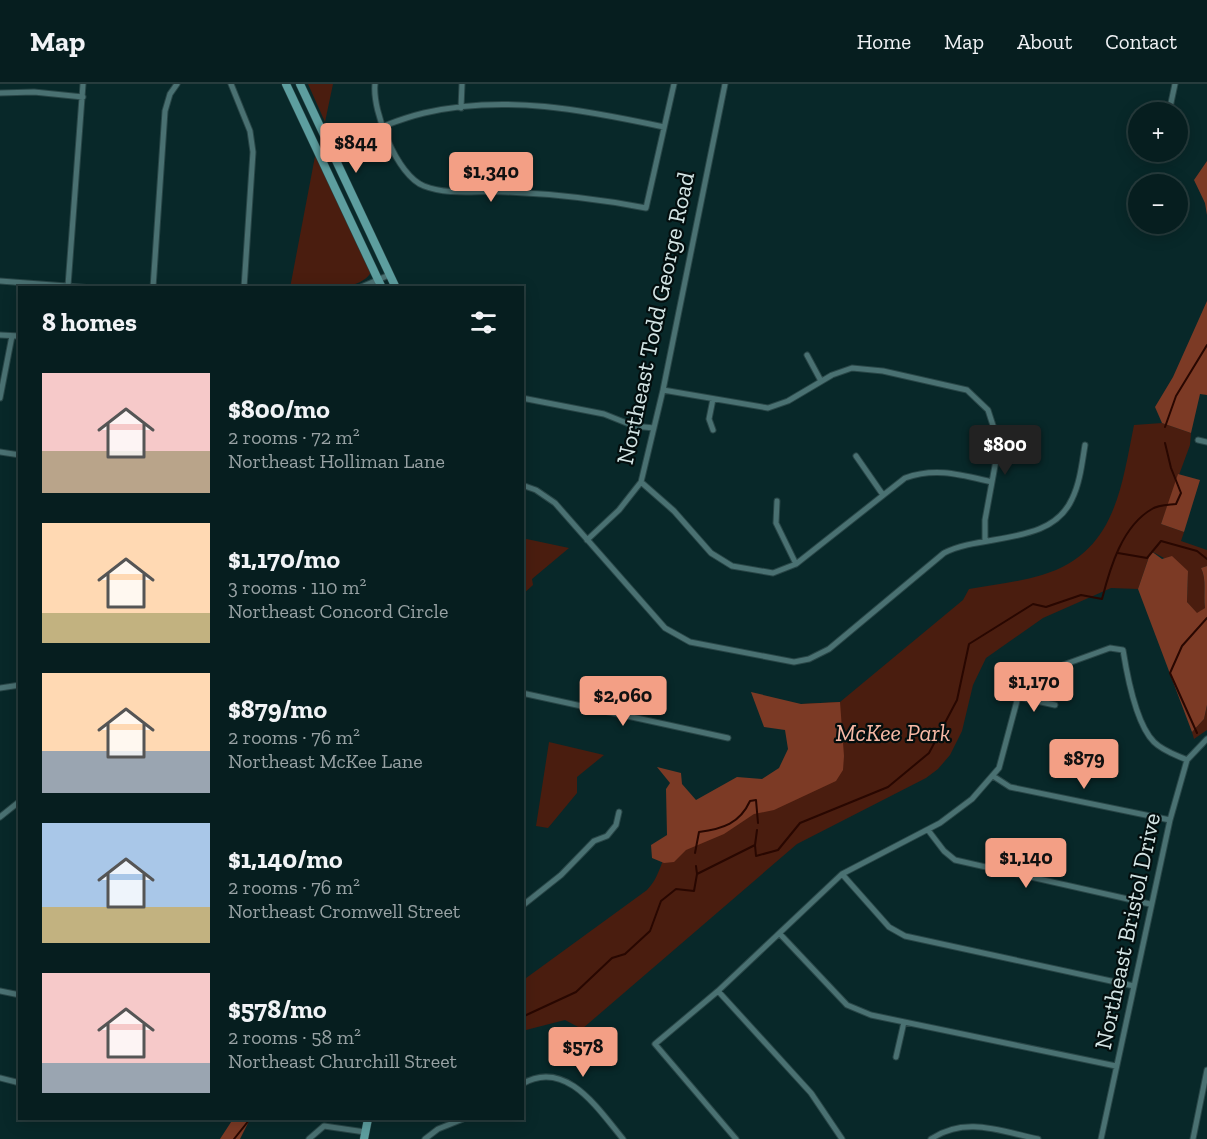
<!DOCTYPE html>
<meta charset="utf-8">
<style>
body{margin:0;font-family:"Zilla Slab",serif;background:#0f2728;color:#f1f3f6;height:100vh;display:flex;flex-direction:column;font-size:22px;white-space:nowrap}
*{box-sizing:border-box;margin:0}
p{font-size:20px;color:#98a2a4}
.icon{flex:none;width:33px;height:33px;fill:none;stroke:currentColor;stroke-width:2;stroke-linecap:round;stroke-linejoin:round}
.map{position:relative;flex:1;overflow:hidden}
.details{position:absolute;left:18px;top:202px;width:506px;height:834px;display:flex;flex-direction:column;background:#061e1f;border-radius:0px;box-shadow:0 3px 15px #0003,0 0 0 2px #273c3d}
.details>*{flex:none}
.buttons{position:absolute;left:1128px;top:18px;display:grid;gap:12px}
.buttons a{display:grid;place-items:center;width:60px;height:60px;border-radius:50%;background:#061e1f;box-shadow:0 3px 15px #0003,0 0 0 2px #273c3d;font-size:30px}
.price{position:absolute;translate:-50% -51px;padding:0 14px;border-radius:6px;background:#f39f85;color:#111;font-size:20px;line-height:39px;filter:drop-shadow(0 2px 3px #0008)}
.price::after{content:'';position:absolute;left:50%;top:36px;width:18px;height:14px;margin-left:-9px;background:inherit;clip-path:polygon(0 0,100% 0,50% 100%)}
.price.active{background:#222;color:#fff}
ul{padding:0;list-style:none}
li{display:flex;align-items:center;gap:18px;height:150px;padding:0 24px}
li span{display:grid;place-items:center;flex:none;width:168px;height:120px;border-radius:0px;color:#555}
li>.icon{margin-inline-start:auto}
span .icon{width:72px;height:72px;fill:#fffc;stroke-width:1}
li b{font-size:26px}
h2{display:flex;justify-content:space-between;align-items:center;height:72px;padding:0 24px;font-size:26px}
header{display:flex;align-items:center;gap:36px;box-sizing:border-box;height:84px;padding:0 30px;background:#061e1f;border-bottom:2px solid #273c3d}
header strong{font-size:28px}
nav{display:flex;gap:33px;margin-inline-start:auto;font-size:21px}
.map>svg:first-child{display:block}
</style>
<header>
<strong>Map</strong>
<nav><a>Home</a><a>Map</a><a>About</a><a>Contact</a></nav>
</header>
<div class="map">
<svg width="1207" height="1055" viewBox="0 0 1207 1055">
<rect width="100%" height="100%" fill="#082829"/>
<!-- green -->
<path fill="#4a1d0f" d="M308 0H333L325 38Z
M316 67 371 188C361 209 309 204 290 204Z
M1162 339 1191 349 1190 361 1161 440 1184 448 1181 457 1207 466V482L1201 484C1207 496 1203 510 1205 524L1197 530 1187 518 1188 487 1151 467 1138 505 1111 504 1043 534 986 574 973 601 962 647 950 671 938 685 926 694 797 760 582 945 565 936 522 947V897L647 806C662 791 662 769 674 753 702 717 753 702 792 683L801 620 840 618 963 516 969 505C993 501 1018 498 1042 491 1115 469 1121 405 1134 341Z
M522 454 569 464 532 495 533 501 522 511Z
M1207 621V646L1194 655 1192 648 1204 635Z
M549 658 604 671 577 693V709L548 744 536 742Z"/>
<!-- forest -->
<path fill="#7c3a25" d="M1207 77V131L1205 119 1194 96Z
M1207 217V311L1200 310 1191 349 1162 339 1155 323 1173 293Z
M1178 390 1200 396 1184 448 1161 440Z
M1151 467 1162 475 1172 472 1188 487 1187 518 1197 529 1205 524C1203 510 1207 496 1201 484L1207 482V621L1204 635 1192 648 1138 505Z
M751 608 801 620 840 618 844 672 843 686 836 697 774 726 754 730 724 750 686 766 674 778 664 779 652 774 651 761 667 751 666 705 670 699 657 683 681 689 682 700 696 716 737 693 762 695 779 684 788 665 785 646 764 643Z
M233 1035H250L240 1055H220Z"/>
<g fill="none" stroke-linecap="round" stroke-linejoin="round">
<!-- stream -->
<path stroke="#280701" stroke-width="2" d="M1165 343 1176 312 1207 261
M1118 469 1147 474 1161 457 1197 467 1207 475
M1197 649 1170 589 1182 562 1207 534
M755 761 757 746
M695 769 699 748C723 745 740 739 750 717L756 716 758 739
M696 782 697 790
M522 933 576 908 612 874 625 870 650 847 661 817 676 805 694 807 697 790 755 761 756 772 778 766 800 739 888 703 929 669 957 616 969 560 1033 520 1046 523 1081 511 1102 515C1110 484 1122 442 1152 425 1158 421 1168 421 1176 420L1181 409 1171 384 1165 359
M234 1055 250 1035"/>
<defs>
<path id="street" d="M231 0 250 47 253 68 244 204
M375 0C372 27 397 92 424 102 450 112 479 106 506 108 554 110 599 115 646 124L674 0
M0 9 34 8 83 13
M461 24 462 0
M1169 28 1175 0
M330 65C361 52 391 37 424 29 505 10 585 26 664 43
M1160 71 1161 68
M0 197 93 204
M68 202 83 0
M153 204 165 27 170 10 177 0
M359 204 389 191
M0 251 20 252
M807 271 821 297
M663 306 768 324 788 317 832 291 852 284 883 287 967 306 988 326 999 360 985 436V457
M0 314 12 252
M522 314 604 330 634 342 654 344
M713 346 709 335 713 315
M1198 356 1207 358
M0 368 20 371
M856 372 883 411
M641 398 674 427 711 469 732 482 773 489 796 480 905 394C936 383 961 391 992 398
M522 401 536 406 555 419 665 544 690 558 794 578 809 575 829 565 944 469C983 449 1051 462 1072 415 1080 399 1082 379 1085 361
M777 417 776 439 796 480
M587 456 619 426 641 398 663 306 725 0
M0 604 20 601
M522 609 728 654
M1018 613 1055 621
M993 692 1010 703 1170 736
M0 733 20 717
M928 746 944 767 955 776 1150 820
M842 790 889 843 905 852 1134 902
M522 822 561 791 594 757 607 752 616 741 619 728
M780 850 847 921 871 931 1116 982
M0 907 20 911
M718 907 811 1009 842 1055
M896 973 904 938
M0 994 20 999
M522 1000C566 974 598 1025 623 1055
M309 1055 324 1042 365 1048
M425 1055 438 1045 463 1035
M736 1055 655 960 718 907 842 790 940 739 972 715 999 684 1018 613 1023 600 1030 593 1110 564 1123 566C1127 591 1136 640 1154 658 1163 667 1176 671 1187 676
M931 1055C965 1032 1000 1047 1038 1055
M1101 1055 1170 736 1187 676 1207 655
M1193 1055 1207 986"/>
<path id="secondary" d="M286 0 382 204
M300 0 396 204
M364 1055 368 1035"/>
</defs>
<!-- street casing -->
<use href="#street" stroke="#294647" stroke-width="7"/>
<!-- secondary casing -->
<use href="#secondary" stroke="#294647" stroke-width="9"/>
<!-- street -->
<use href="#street" stroke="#4a7172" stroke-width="5"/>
<!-- secondary -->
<use href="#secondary" stroke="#5d9e9f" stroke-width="8"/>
</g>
<g text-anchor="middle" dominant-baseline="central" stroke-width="4.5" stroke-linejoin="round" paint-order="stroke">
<!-- street labels -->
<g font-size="24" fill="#d4e5e5" stroke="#030e0e">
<text transform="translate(655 234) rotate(-78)">Northeast Todd George Road</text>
<text transform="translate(1127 847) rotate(-78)">Northeast Bristol Drive</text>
</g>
<!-- park labels -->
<g font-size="24" font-style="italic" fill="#f7b9a6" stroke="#030e0e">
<text x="893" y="648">McKee Park</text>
</g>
</g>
</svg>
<div class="buttons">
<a>+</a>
<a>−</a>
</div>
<b class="price" style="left:356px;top:90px">$844</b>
<b class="price" style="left:491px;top:119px">$1,340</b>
<b class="price active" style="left:1005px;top:392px">$800</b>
<b class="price" style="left:1034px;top:629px">$1,170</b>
<b class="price" style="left:623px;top:643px">$2,060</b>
<b class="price" style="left:1084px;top:706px">$879</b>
<b class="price" style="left:1026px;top:805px">$1,140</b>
<b class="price" style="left:583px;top:994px">$578</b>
<section class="details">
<h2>8 homes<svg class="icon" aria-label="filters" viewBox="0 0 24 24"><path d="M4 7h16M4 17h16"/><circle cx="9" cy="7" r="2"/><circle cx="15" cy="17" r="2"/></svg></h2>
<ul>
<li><span style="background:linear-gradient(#f6c9c9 65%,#b9a48a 0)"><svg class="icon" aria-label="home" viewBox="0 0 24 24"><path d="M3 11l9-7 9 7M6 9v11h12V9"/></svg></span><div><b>$800/mo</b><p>2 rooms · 72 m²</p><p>Northeast Holliman Lane</p></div></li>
<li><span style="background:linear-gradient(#ffd9b3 75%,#c2b280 0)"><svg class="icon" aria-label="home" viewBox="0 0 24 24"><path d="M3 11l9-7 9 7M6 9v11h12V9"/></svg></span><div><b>$1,170/mo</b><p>3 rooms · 110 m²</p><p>Northeast Concord Circle</p></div></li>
<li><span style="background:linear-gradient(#ffd9b3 65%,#9aa5b1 0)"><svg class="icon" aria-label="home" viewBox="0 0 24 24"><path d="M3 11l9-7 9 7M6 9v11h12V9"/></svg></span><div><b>$879/mo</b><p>2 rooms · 76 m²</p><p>Northeast McKee Lane</p></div></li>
<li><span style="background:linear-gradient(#a9c7e8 70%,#c2b280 0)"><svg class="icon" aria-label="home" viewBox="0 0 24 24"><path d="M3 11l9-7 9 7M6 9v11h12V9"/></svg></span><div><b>$1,140/mo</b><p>2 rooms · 76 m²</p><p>Northeast Cromwell Street</p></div></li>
<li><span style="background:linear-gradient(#f6c9c9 75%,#9aa5b1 0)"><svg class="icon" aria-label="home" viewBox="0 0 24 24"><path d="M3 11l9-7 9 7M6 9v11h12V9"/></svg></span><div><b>$578/mo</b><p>2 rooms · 58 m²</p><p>Northeast Churchill Street</p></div></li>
</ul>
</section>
</div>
